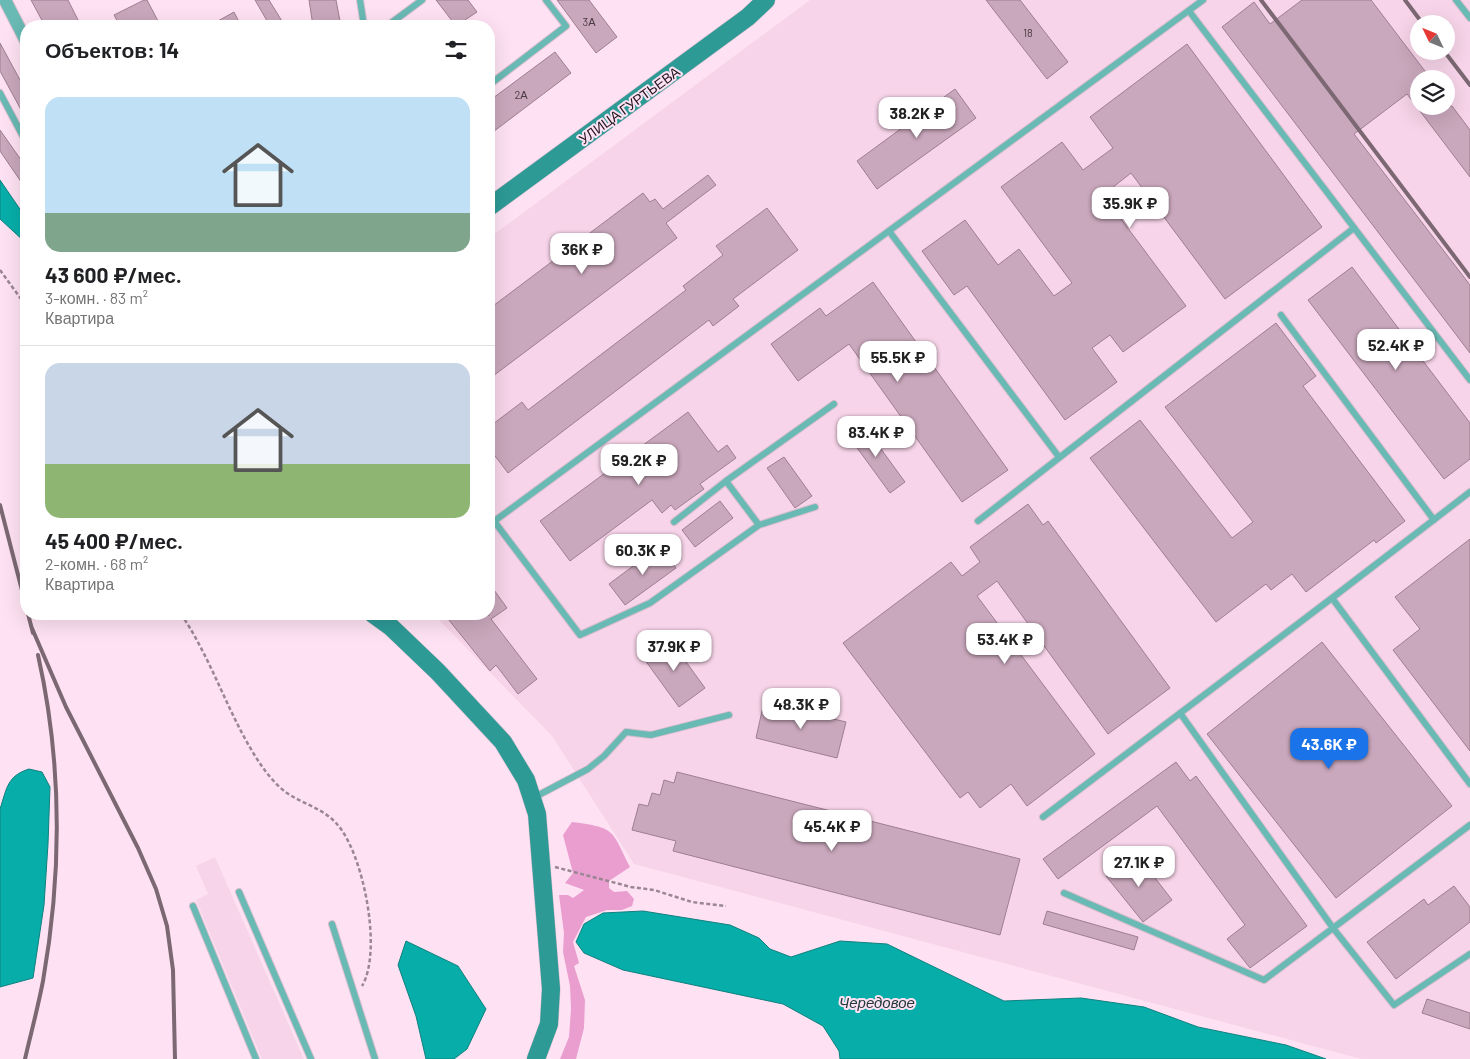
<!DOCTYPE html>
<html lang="ru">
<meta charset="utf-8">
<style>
body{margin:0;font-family:Barlow,sans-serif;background:#f6f6f6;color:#202124;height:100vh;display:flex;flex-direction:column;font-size:19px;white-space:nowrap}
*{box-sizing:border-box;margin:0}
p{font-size:16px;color:#757577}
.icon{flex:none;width:28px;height:28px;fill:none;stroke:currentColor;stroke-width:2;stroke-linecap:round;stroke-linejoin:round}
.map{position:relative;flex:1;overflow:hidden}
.side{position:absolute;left:20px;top:20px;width:475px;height:600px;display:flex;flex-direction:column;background:#fff;border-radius:20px;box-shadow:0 5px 20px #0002}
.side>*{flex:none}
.needle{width:32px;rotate:313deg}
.tools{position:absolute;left:1410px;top:15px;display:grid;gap:10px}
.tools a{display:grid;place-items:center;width:45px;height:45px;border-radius:50%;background:#fff;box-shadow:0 5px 20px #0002;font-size:25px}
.price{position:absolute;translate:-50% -42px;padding:0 11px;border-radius:10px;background:#fff;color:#222;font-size:16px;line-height:32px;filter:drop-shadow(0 1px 2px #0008)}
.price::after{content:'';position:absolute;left:50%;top:30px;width:15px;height:11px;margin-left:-8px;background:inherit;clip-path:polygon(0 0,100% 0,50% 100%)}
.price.selected{background:#1a73e8;color:#fff}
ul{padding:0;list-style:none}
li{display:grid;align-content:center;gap:10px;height:265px;padding:0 25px}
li+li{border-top:1px solid #e0e0e0}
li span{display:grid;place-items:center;height:155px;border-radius:15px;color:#555}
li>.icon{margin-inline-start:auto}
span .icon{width:90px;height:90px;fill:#fffc;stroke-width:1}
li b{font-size:21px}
h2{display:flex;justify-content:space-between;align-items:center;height:60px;padding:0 25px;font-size:21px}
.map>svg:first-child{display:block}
</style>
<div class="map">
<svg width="1470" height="1059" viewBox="0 0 1470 1059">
<rect width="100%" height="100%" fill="#fee2f3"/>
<!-- built -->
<path fill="#f7d4e9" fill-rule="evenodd" d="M810 0H1470V1059H1361L634 864 552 736 433 614H489V238ZM1419 24H1446V51H1419ZM1419 79H1446V106H1419Z
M215 857 304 1059H262L196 900 208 894 196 866Z"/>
<!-- green -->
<path fill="#ea9ecf" d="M572 822C616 828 611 829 630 867L609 881V888L614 892 627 891 634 899 632 906 622 910H607L586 917 573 942 579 963 574 966 585 1000 584 1028 576 1059H560L569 1037 571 1009 570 986 563 952 564 933 559 895H568L573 898 584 890 565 883 573 873 563 835Z"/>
<!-- water -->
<path fill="#07aea9" stroke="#0f807f" d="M0 180 26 218V243L0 219Z
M29 769 42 772 50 787 48 844 44 905 33 978 0 987V809C7 788 7 776 29 769Z
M643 911 730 925 759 938 770 949 791 957 840 941 887 944 1004 1001 1081 998 1144 1007 1198 1027 1286 1045 1326 1059H840L839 1051 823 1026 783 1004 623 970 584 953 576 942 584 924 603 913Z
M406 941 458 966 486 1009 467 1049 454 1059H426L416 1016 398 965Z"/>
<!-- building -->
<path fill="#c9a7bc" stroke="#9e7e92" d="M31 0H68L81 26H45Z
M144 0H147L158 21 148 26H120L114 15Z
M255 0H269L285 26H270Z
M309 0H336L341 26H313Z
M436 0H468L477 12 456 26Z
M557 0H589L617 37 596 53Z
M986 0H1020L1068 62 1047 79Z
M1302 0H1371L1431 79H1419V106H1452L1470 130V177L1407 94 1354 134 1470 285V353L1222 27 1254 2 1270 24Z
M234 12 241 26H209Z
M0 43 26 91V119L0 71Z
M1187 44 1322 227 1225 299 1131 173 1103 195 1186 306 1123 352 1110 335 1092 348 1117 382 1065 420 967 286 954 295 922 251 965 220 998 265 1019 249 1054 296 1072 283 1001 187 1062 142 1083 170 1113 148 1090 117Z
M555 52 571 73 489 135V101Z
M955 89 976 118 877 189 857 161Z
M0 130 26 167V189L0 151Z
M708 175 716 185 666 223 677 238 489 379V309L643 193 650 202 655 199 663 209Z
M767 208 798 250 733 299 739 306 713 326 709 320 508 473 489 448V427L522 402 528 410 686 290 683 286 723 255 716 246Z
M1352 267 1470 423V459L1444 479 1308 300Z
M873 282 1008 470 962 502 849 344 798 381 771 344 820 308 826 316Z
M1276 323 1316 376 1303 386 1405 521 1376 543 1374 540 1306 592 1292 574 1271 590 1266 584 1216 622 1090 458 1140 420 1232 538 1253 522 1165 407Z
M688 412 718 452 727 445 736 458 700 484 704 489 675 510 671 505 662 513 652 500 570 561 540 521Z
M862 423 905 482 890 493 847 434Z
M784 457 812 496 795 508 767 468Z
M720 501 733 518 695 547 682 530Z
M1028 504 1043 525 1048 521 1170 688 1108 734 997 581 977 596 1095 754 1027 806 1011 784 980 808 968 792 960 798 843 643 951 562 962 576 980 562 970 547Z
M1470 539V751L1393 650 1420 629 1395 597Z
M660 546 676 568 625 605 609 584Z
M489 583 507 608 491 619 537 679 518 694 496 665 490 671 444 614H487L489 616Z
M668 637 705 688 679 707 642 656Z
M1322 642 1452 806 1336 898 1207 734Z
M764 702 846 722 837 758 756 738Z
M1176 762 1190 781 1196 776 1307 926 1250 968 1227 939 1245 925 1157 806 1058 879 1043 859Z
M677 772 1020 859 1000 935 673 851 676 841 632 830 639 804 648 806 652 793 660 795 664 780 674 783Z
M1136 853 1172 900 1143 922 1106 876Z
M1454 886 1470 907V922L1396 979 1367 942 1424 899 1428 905Z
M1047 911 1138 937 1134 950 1043 924Z
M1427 999 1470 1013V1029L1422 1013Z"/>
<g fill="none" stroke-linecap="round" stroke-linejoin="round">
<defs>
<path id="lane" d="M360 0 364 26
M1456 0 1470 18
M1189 11 1470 380
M387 26 422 0
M489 85 566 26 546 0
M0 93 26 142
M889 231 1059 457
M1281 315 1434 520
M1470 492 1332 598 1470 784
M494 521 580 635 650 603 759 525 726 481 834 404
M978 521 1354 228
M674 522 726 481
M489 525 1203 0
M759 525 815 507
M1180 713 1333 928 1394 1005 1470 954
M533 798 588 769 604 756 626 732 651 735 729 715
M1043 817 1332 598
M239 892 311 1059
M1064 893 1264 980 1470 825
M193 906 256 1059
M332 924 375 1059"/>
<path id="street" d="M5 0 26 41"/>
<path id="secondary" d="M489 207 748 17 766 0
M373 614 391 627 438 672 503 742 526 780 537 814 551 989 549 1024 536 1059"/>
</defs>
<!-- lane casing -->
<use href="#lane" stroke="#d6bdcc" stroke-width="8"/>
<!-- street casing -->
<use href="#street" stroke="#d6bdcc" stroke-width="14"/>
<!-- secondary casing -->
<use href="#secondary" stroke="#d6bdcc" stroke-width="19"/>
<!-- path -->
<path stroke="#9b8693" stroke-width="2.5" stroke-dasharray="4 2.5" stroke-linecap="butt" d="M0 270 26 306
M181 614C213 661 229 718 261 765 268 775 277 786 287 793 303 804 322 808 336 823 363 851 383 951 362 986
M555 867 631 887 654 890 692 902 726 906"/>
<!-- lane -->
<use href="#lane" stroke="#69b9b4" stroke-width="6"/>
<!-- street -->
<use href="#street" stroke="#69b9b4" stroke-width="12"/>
<!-- secondary -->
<use href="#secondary" stroke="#2d9a96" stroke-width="18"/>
<!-- rail -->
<path stroke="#7b6873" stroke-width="4" d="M1261 0 1470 277
M1405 0 1423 24
M1444 51 1470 85
M0 505 26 606
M28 614 33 633
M31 626 66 707 138 848 156 889 167 926 173 970 175 1059
M25 1059C31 1033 38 1007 43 981 62 873 62 762 38 655"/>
</g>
<g text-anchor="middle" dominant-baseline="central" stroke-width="4" stroke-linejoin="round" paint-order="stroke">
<!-- number labels -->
<g font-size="11" fill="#4b3944">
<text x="589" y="21">3А</text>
<text x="1028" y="32">18</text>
<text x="521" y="94">2А</text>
</g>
<!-- street labels -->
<g font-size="14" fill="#21141c" stroke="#fee2f3">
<text transform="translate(629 105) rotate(-36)">УЛИЦА ГУРТЬЕВА</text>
</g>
<!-- water labels -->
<g font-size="15" font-style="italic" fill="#223a38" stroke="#fee2f3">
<text x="877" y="1002">Чередовое</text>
</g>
</g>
</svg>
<div class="tools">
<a><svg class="needle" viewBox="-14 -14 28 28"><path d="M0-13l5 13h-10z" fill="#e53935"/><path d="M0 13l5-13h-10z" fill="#757577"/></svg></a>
<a><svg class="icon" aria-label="layers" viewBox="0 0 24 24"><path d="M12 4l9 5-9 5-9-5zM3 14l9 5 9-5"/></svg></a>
</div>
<b class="price" style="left:917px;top:139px">38.2K ₽</b>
<b class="price" style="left:1130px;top:229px">35.9K ₽</b>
<b class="price" style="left:582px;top:275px">36K ₽</b>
<b class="price" style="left:1396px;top:371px">52.4K ₽</b>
<b class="price" style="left:898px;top:383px">55.5K ₽</b>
<b class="price" style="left:876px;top:458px">83.4K ₽</b>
<b class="price" style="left:639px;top:486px">59.2K ₽</b>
<b class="price" style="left:643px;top:576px">60.3K ₽</b>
<b class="price" style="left:1005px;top:665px">53.4K ₽</b>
<b class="price" style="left:674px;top:672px">37.9K ₽</b>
<b class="price" style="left:801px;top:730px">48.3K ₽</b>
<b class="price selected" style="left:1329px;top:770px">43.6K ₽</b>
<b class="price" style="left:832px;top:852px">45.4K ₽</b>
<b class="price" style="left:1139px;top:888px">27.1K ₽</b>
<section class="side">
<h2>Объектов: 14<svg class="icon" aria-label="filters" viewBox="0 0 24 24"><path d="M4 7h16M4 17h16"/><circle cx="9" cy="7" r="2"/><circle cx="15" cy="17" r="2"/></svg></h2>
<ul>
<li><span style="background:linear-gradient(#bfe0f5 75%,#7fa58c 0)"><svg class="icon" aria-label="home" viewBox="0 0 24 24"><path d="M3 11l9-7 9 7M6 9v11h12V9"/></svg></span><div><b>43 600 ₽/мес.</b><p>3-комн. · 83 m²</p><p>Квартира</p></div></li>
<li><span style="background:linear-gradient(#c9d6e8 65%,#8fb573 0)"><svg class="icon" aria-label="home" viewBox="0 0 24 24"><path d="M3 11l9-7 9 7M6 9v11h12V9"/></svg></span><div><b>45 400 ₽/мес.</b><p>2-комн. · 68 m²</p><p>Квартира</p></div></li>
</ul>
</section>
</div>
